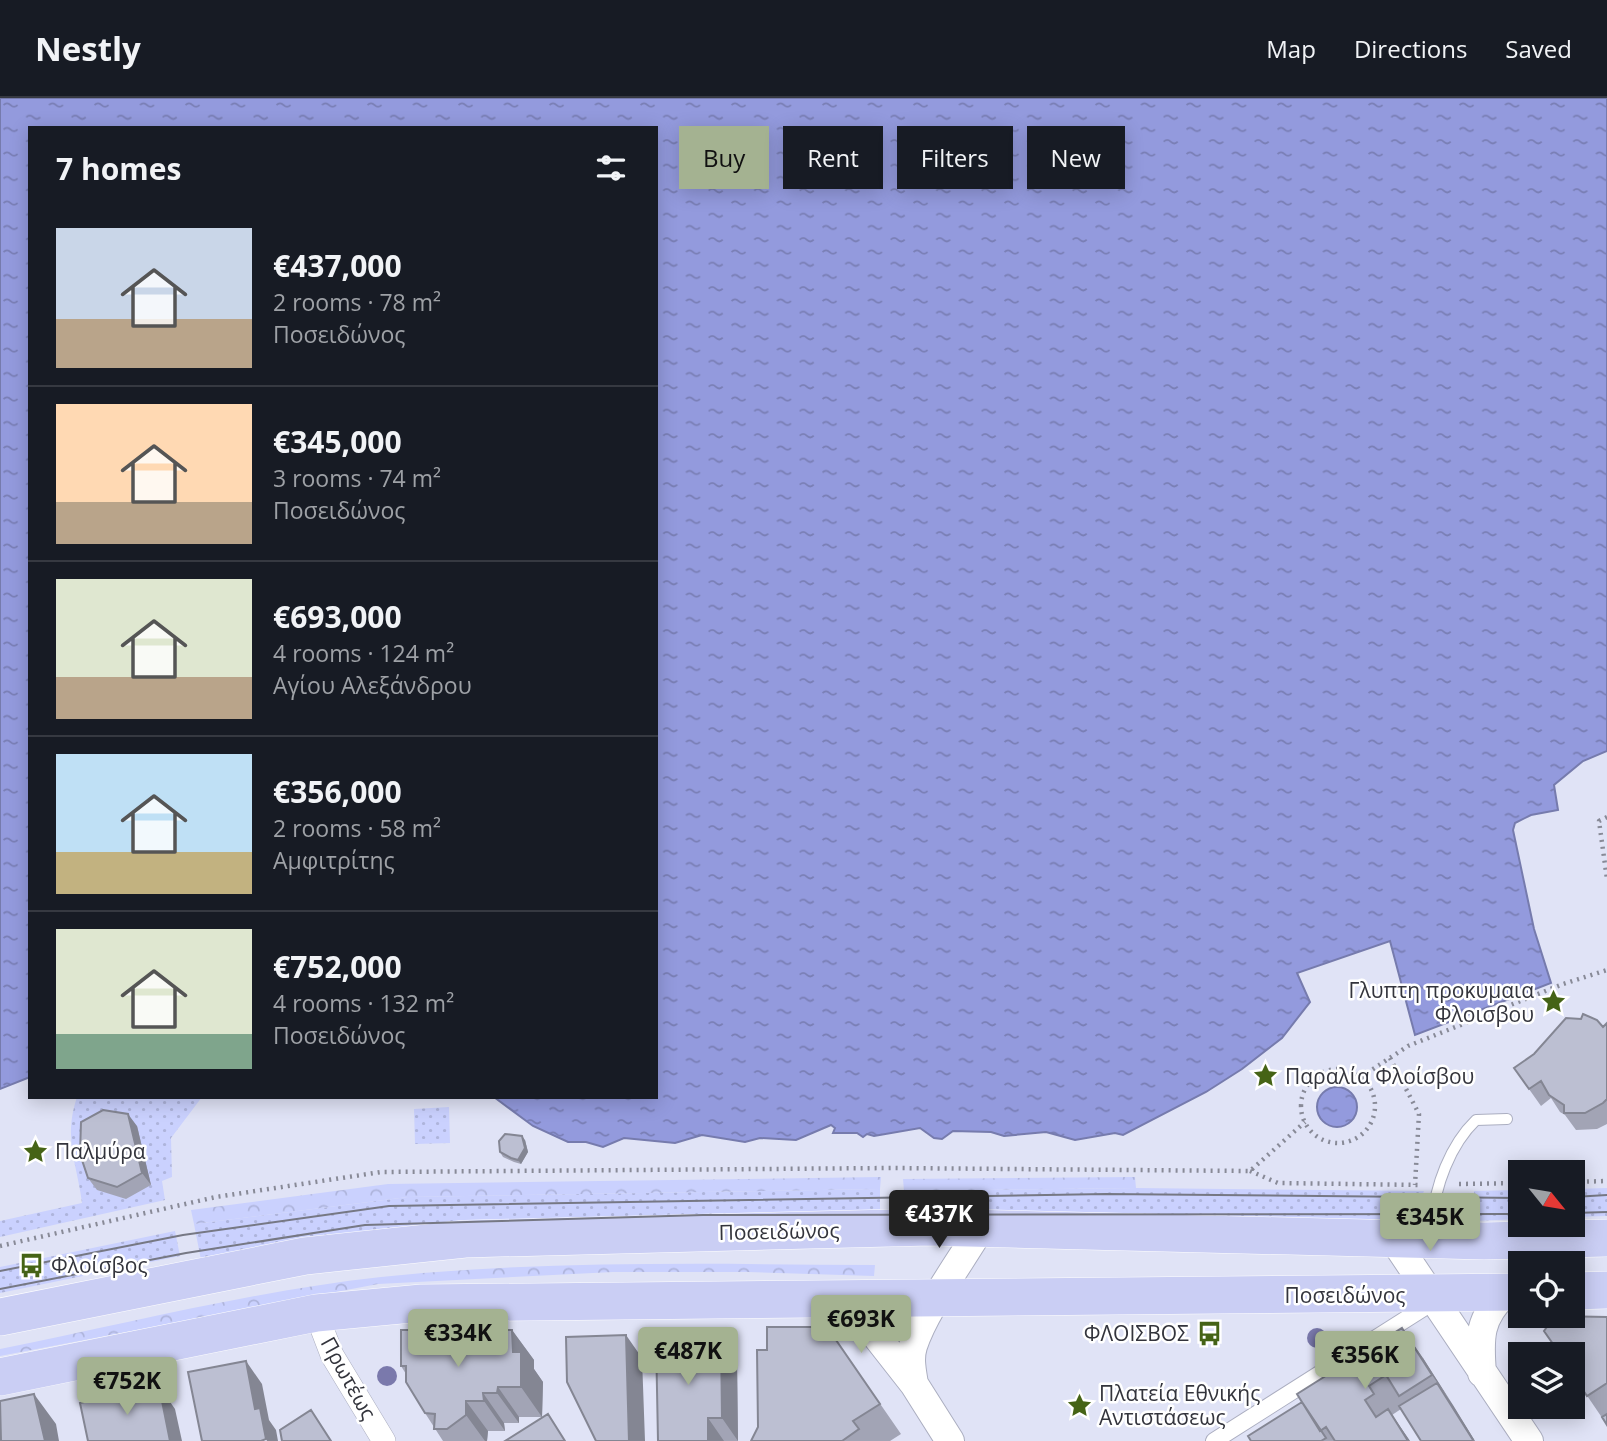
<!DOCTYPE html>
<meta charset="utf-8">
<style>
body{margin:0;font-family:"Open Sans",sans-serif;background:#20242c;color:#f1f3f6;height:100vh;display:flex;flex-direction:column;font-size:26px;white-space:nowrap}
*{box-sizing:border-box;margin:0}
p{font-size:23px;color:#9ea1a6}
.icon{flex:none;width:38px;height:38px;fill:none;stroke:currentColor;stroke-width:2;stroke-linecap:round;stroke-linejoin:round}
.map{position:relative;flex:1;overflow:hidden}
.details{position:absolute;left:28px;top:28px;width:630px;height:973px;display:flex;flex-direction:column;background:#171b24;border-radius:0px;box-shadow:0 4px 18px #0003}
.details>*{flex:none}
.top-card{position:absolute;left:679px;top:28px;width:665px;height:63px;display:flex;gap:14px}
.needle{width:46px;rotate:120deg}
.tools{position:absolute;left:1508px;top:1062px;display:grid;gap:14px}
.tools a{display:grid;place-items:center;width:77px;height:77px;border-radius:0px;background:#171b24;box-shadow:0 4px 18px #0003;font-size:35px}
.price{position:absolute;translate:-50% -60px;padding:0 16px;border-radius:7px;background:#a4b291;color:#111;font-size:23px;line-height:46px;filter:drop-shadow(0 2px 4px #0008)}
.price::after{content:'';position:absolute;left:50%;top:42px;width:21px;height:16px;margin-left:-10px;background:inherit;clip-path:polygon(0 0,100% 0,50% 100%)}
.price.on{background:#222;color:#fff}
ul{padding:0;list-style:none}
li{display:flex;align-items:center;gap:21px;height:175px;padding:0 28px}
li+li{border-top:2px solid #363941}
li span{display:grid;place-items:center;flex:none;width:196px;height:140px;border-radius:0px;color:#555}
li>.icon{margin-inline-start:auto}
span .icon{width:84px;height:84px;fill:#fffc;stroke-width:1}
li b{font-size:30px}
h2{display:flex;justify-content:space-between;align-items:center;height:84px;padding:0 28px;font-size:30px}
.chip{padding:0 24px;border-radius:0px;background:#171b24;box-shadow:0 4px 18px #0003;font-size:24px;line-height:63px}
.chip.on{background:#a4b291;color:#111}
header{display:flex;align-items:center;gap:42px;box-sizing:border-box;height:98px;padding:0 35px;background:#171b24;border-bottom:2px solid #363941}
header strong{font-size:33px}
nav{display:flex;gap:38px;margin-inline-start:auto;font-size:24px}
.map>svg:first-child{display:block}
</style>
<header>
<strong>Nestly</strong>
<nav><a>Map</a><a>Directions</a><a>Saved</a></nav>
</header>
<div class="map">
<svg width="1607" height="1343" viewBox="0 0 1607 1343">
<defs>
<pattern id="grass-dots" width="8" height="8" patternUnits="userSpaceOnUse" patternTransform="scale(1.75)"><rect width="8" height="8" fill="#cad1fe"/><path d="M2 2h.1M6 6h.1" fill="none" stroke="#aeb4db" stroke-width="1.8" stroke-linecap="round"/></pattern>
<pattern id="forest-crowns" width="20" height="18" patternUnits="userSpaceOnUse" patternTransform="scale(1.75)"><rect width="20" height="18" fill="#cad1fe"/><path d="M2 6a3 3 0 1 1 6 0M12 15a3 3 0 1 1 6 0" fill="none" stroke="#aeb4db"/></pattern>
<pattern id="water-ripples" width="26" height="14" patternUnits="userSpaceOnUse" patternTransform="scale(1.75)"><rect width="26" height="14" fill="#939add"/><path d="M2 4q2-2 4 0t4 0M15 11q2-2 4 0t4 0" fill="none" stroke="#797eb4"/></pattern>
</defs>
<rect width="100%" height="100%" fill="#e0e3f6"/>
<!-- grass -->
<path fill="url(#grass-dots)" d="M77 999H202L171 1040 172 1079 162 1083 165 1102 0 1139V1123L82 1105C77 1065 63 1041 77 999Z
M449 1009 450 1045 415 1046 414 1011Z
M1136 1090 1424 1093 1411 1124H903L904 1093Z
M1607 1090V1118L1573 1119V1091Z
M880 1091V1125L201 1162 194 1126 408 1099Z
M1521 1092V1121L1472 1123 1474 1093Z
M175 1133 180 1158 0 1195V1169Z"/>
<!-- forest -->
<path fill="url(#forest-crowns)" d="M881 1079 880 1091 408 1099 194 1126 191 1112 388 1086Z
M1135 1079 1136 1090 904 1093 903 1081Z
M875 1167 874 1178 748 1174H613L378 1186 0 1258V1251C126 1226 253 1193 381 1179 544 1162 711 1166 875 1167Z"/>
<!-- water -->
<path fill="url(#water-ripples)" stroke="#767bad" stroke-width="2" d="M0 0H1607V653L1583 663 1554 687 1558 712 1531 717 1515 725 1513 732 1534 831 1551 885 1415 937 1390 843 1297 875 1310 904 1282 940 1242 971 1206 994 1123 1037 1115 1035 1075 1042 1046 1034 1004 1038 991 1034 953 1033 942 1041 934 1040 920 1030 874 1038 867 1036 863 1039 857 1035H833L835 1030 831 1027 796 1042 760 1040 745 1044 702 1037 675 1045 624 1040 603 1049 586 1044H568L533 1028 494 999H656V30H30V979L0 991Z
M1317 1009a20 20 0 1 1 40 0a20 20 0 1 1-40 0Z"/>
<g fill="none" stroke-linecap="round" stroke-linejoin="round">
<defs>
<path id="service" d="M1438 1133 1432 1124C1435 1088 1450 1047 1476 1022L1507 1021"/>
<path id="pedestrian" d="M1214 1343 1433 1204"/>
<path id="minor" d="M316 1215 332 1257 384 1343"/>
<path id="tertiary" d="M1392 1139 1529 1343
M845 1198 914 1286 950 1343
M1482 1275C1479 1239 1479 1220 1506 1194
M914 1286C912 1273 909 1261 913 1248 924 1213 961 1163 981 1129"/>
<path id="trunk" d="M1573 1193 1607 1192
M0 1219 305 1158 465 1141 930 1129 1484 1143 1607 1140
M0 1279 316 1215 422 1205 1521 1194"/>
</defs>
<!-- service casing -->
<use href="#service" stroke="#abaec0" stroke-width="12"/>
<!-- pedestrian casing -->
<use href="#pedestrian" stroke="#abaec0" stroke-width="18"/>
<!-- minor casing -->
<use href="#minor" stroke="#abaec0" stroke-width="24"/>
<!-- tertiary casing -->
<use href="#tertiary" stroke="#abaec0" stroke-width="30"/>
<!-- trunk casing -->
<use href="#trunk" stroke="#fff" stroke-width="38"/>
<!-- path -->
<path stroke="#888a97" stroke-width="4.5" stroke-dasharray="2 5" stroke-linecap="butt" d="M1607 719 1599 723 1607 781
M1390 960 1419 1016 1415 1087
M1301 1008a37 37 0 1 1 74 0a37 37 0 1 1-74 0Z
M1361 979 1408 948 1563 886 1607 872
M1250 1073 1278 1085 1422 1087
M1573 1084 1607 1083
M1459 1086 1521 1085
M0 1148 216 1099 381 1074 891 1070 1250 1073 1305 1024"/>
<!-- service -->
<use href="#service" stroke="#fff" stroke-width="10"/>
<!-- pedestrian -->
<use href="#pedestrian" stroke="#fff" stroke-width="16"/>
<!-- minor -->
<use href="#minor" stroke="#fff" stroke-width="23"/>
<!-- tertiary -->
<use href="#tertiary" stroke="#fff" stroke-width="28"/>
<!-- trunk -->
<use href="#trunk" stroke="#cacef4" stroke-width="37"/>
<!-- tram -->
<path stroke="#767884" stroke-width="2" d="M1573 1099 1607 1097
M1573 1115 1607 1114
M0 1173 183 1137 389 1108 1106 1096 1521 1100
M0 1191 186 1155 365 1127 703 1117 1521 1116"/>
</g>
<!-- trees -->
<g fill="#7a79ac">
<circle cx="1317" cy="1240" r="10"/>
<circle cx="387" cy="1278" r="10"/>
</g>
<!-- wall -->
<path fill="#a2a4b5" d="M1607 925V1026L1597 1031 1576 1032 1565 1017 1560 1014 1551 1000 1541 1008 1514 970 1534 956 1603 929Z
M137 1028 151 1087 126 1101 97 1092 88 1080Z
M525 1042 528 1054 521 1066 514 1064 503 1059 500 1054Z
M1607 1219V1327L1573 1277Z
M827 1229 901 1336 890 1343H751L758 1329 767 1252Z
M512 1232 534 1262V1271L543 1284 542 1319H519V1325H504L505 1333H488L487 1343H443L425 1315 406 1276 401 1268Z
M721 1239 737 1262 738 1343H658Z
M1423 1260 1475 1343H1421L1401 1311 1392 1317 1410 1343H1251L1302 1304Z"/>
<!-- shaded-wall -->
<path fill="#848693" d="M128 1016 137 1028 151 1087 142 1075Z
M522 1038 525 1042 528 1054 521 1066 518 1062Z
M1402 1230 1423 1260 1453 1307 1432 1277Z
M512 1232 534 1262V1271L543 1284 542 1319 521 1289 513 1254Z
M626 1237 642 1260 645 1343H629Z
M721 1239 737 1262 738 1343 722 1320Z
M246 1263 262 1286 269 1322 276 1332 278 1343H267L266 1341 255 1311Z
M1437 1285 1453 1307 1475 1343 1473 1342Z
M159 1288 175 1311 182 1343H170Z
M498 1289 519 1319V1325L497 1295Z
M483 1295 504 1325 505 1333 484 1303Z
M34 1296 56 1326 59 1343H45Z
M466 1303 488 1333 487 1343H485L466 1317Z
M1388 1311 1410 1343H1408Z
M708 1320 724 1343H708Z"/>
<!-- building -->
<path fill="#bcbfd2" stroke="#848693" stroke-width="2" d="M1583 916 1597 922 1603 929 1607 925V1001L1603 1005 1585 1015H1564V1007L1549 997 1541 983 1529 991 1514 970 1534 956 1566 920 1581 921Z
M103 1012 128 1016 142 1075 117 1089 88 1080 80 1056 81 1024Z
M505 1036 522 1038 525 1050 518 1062 511 1060 500 1054 499 1043Z
M1555 1218 1607 1219V1285L1587 1298 1573 1277V1256H1560L1544 1233Z
M767 1229H827L880 1306 853 1323 859 1331 842 1343H751L758 1329 757 1252H767Z
M1402 1230 1432 1277 1399 1298 1386 1277 1369 1288 1374 1296 1365 1302 1376 1319 1388 1311 1408 1343H1335L1326 1329 1320 1333 1297 1296Z
M401 1232H512L513 1254H521V1289H498L497 1295H483L484 1303H466V1317L447 1331H434L435 1316 425 1315 406 1284V1268H401Z
M626 1237 629 1343H596L567 1284 566 1239Z
M721 1239 722 1320H708V1343H658L656 1240Z
M246 1263 255 1311 260 1310 266 1341 261 1343H202L188 1274Z
M1437 1285 1473 1342 1471 1343H1421L1399 1308Z
M159 1288 170 1343H88L80 1305Z
M34 1296 45 1343H1L0 1303Z
M1302 1304 1326 1340 1321 1343H1251L1248 1338Z
M311 1312 331 1343H282L280 1332Z
M548 1316 565 1343H505Z
M1607 1316V1327L1602 1319Z"/>
<!-- icons -->
<defs>
<symbol id="sight-bare" viewBox="-9 -9 18 18"><path d="M0-6L1.8-2.2L6-1.7L2.9 1.2L3.7 5.4L0 3.3L-3.7 5.4L-2.9 1.2L-6-1.7L-1.8-2.2Z" fill="#456316" stroke="#fff" stroke-width="2.5" paint-order="stroke"/></symbol>
<symbol id="bus-bare" viewBox="-9 -9 18 18"><path d="M-5-6H5V4H4V6H2V4H-2V6H-4V4H-5ZM-3.5-4V0h7V-4ZM-3.5 1.2v1.5H-2V1.2ZM2 1.2v1.5H3.5V1.2Z" fill="#456316" stroke="#fff" stroke-width="2.5" paint-order="stroke"/></symbol>
</defs>
<g fill-rule="evenodd">
<use href="#sight-bare" x="1536" y="886" width="35" height="35"/>
<use href="#sight-bare" x="1248" y="960" width="35" height="35"/>
<use href="#sight-bare" x="18" y="1036" width="35" height="35"/>
<use href="#bus-bare" x="14" y="1150" width="35" height="35"/>
<use href="#bus-bare" x="1192" y="1218" width="35" height="35"/>
<use href="#sight-bare" x="1062" y="1290" width="35" height="35"/>
</g>
<g text-anchor="middle" dominant-baseline="central" stroke-width="5" stroke-linejoin="round" paint-order="stroke">
<!-- poi labels -->
<g font-size="21" fill="#33343c" stroke="#fff" text-anchor="start">
<text x="1534" y="892" text-anchor="end">Γλυπτη προκυμαια<tspan x="1534" dy="24">Φλοισβου</tspan></text>
<text x="1285" y="978">Παραλία Φλοίσβου</text>
<text x="55" y="1053">Παλμύρα</text>
<text x="51" y="1167">Φλοίσβος</text>
<text x="1189" y="1235" text-anchor="end">ΦΛΟΙΣΒΟΣ</text>
<text x="1099" y="1295">Πλατεία Εθνικής<tspan x="1099" dy="24">Αντιστάσεως</tspan></text>
</g>
<!-- street labels -->
<g font-size="21" fill="#33343c" stroke="#fff">
<text transform="translate(779 1133) rotate(-1)">Ποσειδώνος</text>
<text x="1345" y="1197">Ποσειδώνος</text>
<text transform="translate(349 1280) rotate(61)">Πρωτέως</text>
</g>
</g>
</svg>
<div class="tools">
<a><svg class="needle" viewBox="-14 -14 28 28"><path d="M0-13l5 13h-10z" fill="#e53935"/><path d="M0 13l5-13h-10z" fill="#9ea1a6"/></svg></a>
<a><svg class="icon" aria-label="locate" viewBox="0 0 24 24"><circle cx="12" cy="12" r="6"/><path d="M12 2v4M12 18v4M2 12h4M18 12h4"/></svg></a>
<a><svg class="icon" aria-label="layers" viewBox="0 0 24 24"><path d="M12 4l9 5-9 5-9-5zM3 14l9 5 9-5"/></svg></a>
</div>
<b class="price on" style="left:939px;top:1152px">€437K</b>
<b class="price" style="left:1430px;top:1155px">€345K</b>
<b class="price" style="left:861px;top:1257px">€693K</b>
<b class="price" style="left:458px;top:1271px">€334K</b>
<b class="price" style="left:688px;top:1289px">€487K</b>
<b class="price" style="left:1365px;top:1293px">€356K</b>
<b class="price" style="left:127px;top:1319px">€752K</b>
<div class="top-card">
<a class="chip on">Buy</a>
<a class="chip">Rent</a>
<a class="chip">Filters</a>
<a class="chip">New</a>
</div>
<section class="details">
<h2>7 homes<svg class="icon" aria-label="filters" viewBox="0 0 24 24"><path d="M4 7h16M4 17h16"/><circle cx="9" cy="7" r="2"/><circle cx="15" cy="17" r="2"/></svg></h2>
<ul>
<li><span style="background:linear-gradient(#c9d6e8 65%,#b9a48a 0)"><svg class="icon" aria-label="home" viewBox="0 0 24 24"><path d="M3 11l9-7 9 7M6 9v11h12V9"/></svg></span><div><b>€437,000</b><p>2 rooms · 78 m²</p><p>Ποσειδώνος</p></div></li>
<li><span style="background:linear-gradient(#ffd9b3 70%,#b9a48a 0)"><svg class="icon" aria-label="home" viewBox="0 0 24 24"><path d="M3 11l9-7 9 7M6 9v11h12V9"/></svg></span><div><b>€345,000</b><p>3 rooms · 74 m²</p><p>Ποσειδώνος</p></div></li>
<li><span style="background:linear-gradient(#dfe7d0 70%,#b9a48a 0)"><svg class="icon" aria-label="home" viewBox="0 0 24 24"><path d="M3 11l9-7 9 7M6 9v11h12V9"/></svg></span><div><b>€693,000</b><p>4 rooms · 124 m²</p><p>Αγίου Αλεξάνδρου</p></div></li>
<li><span style="background:linear-gradient(#bfe0f5 70%,#c2b280 0)"><svg class="icon" aria-label="home" viewBox="0 0 24 24"><path d="M3 11l9-7 9 7M6 9v11h12V9"/></svg></span><div><b>€356,000</b><p>2 rooms · 58 m²</p><p>Αμφιτρίτης</p></div></li>
<li><span style="background:linear-gradient(#dfe7d0 75%,#7fa58c 0)"><svg class="icon" aria-label="home" viewBox="0 0 24 24"><path d="M3 11l9-7 9 7M6 9v11h12V9"/></svg></span><div><b>€752,000</b><p>4 rooms · 132 m²</p><p>Ποσειδώνος</p></div></li>
</ul>
</section>
</div>
